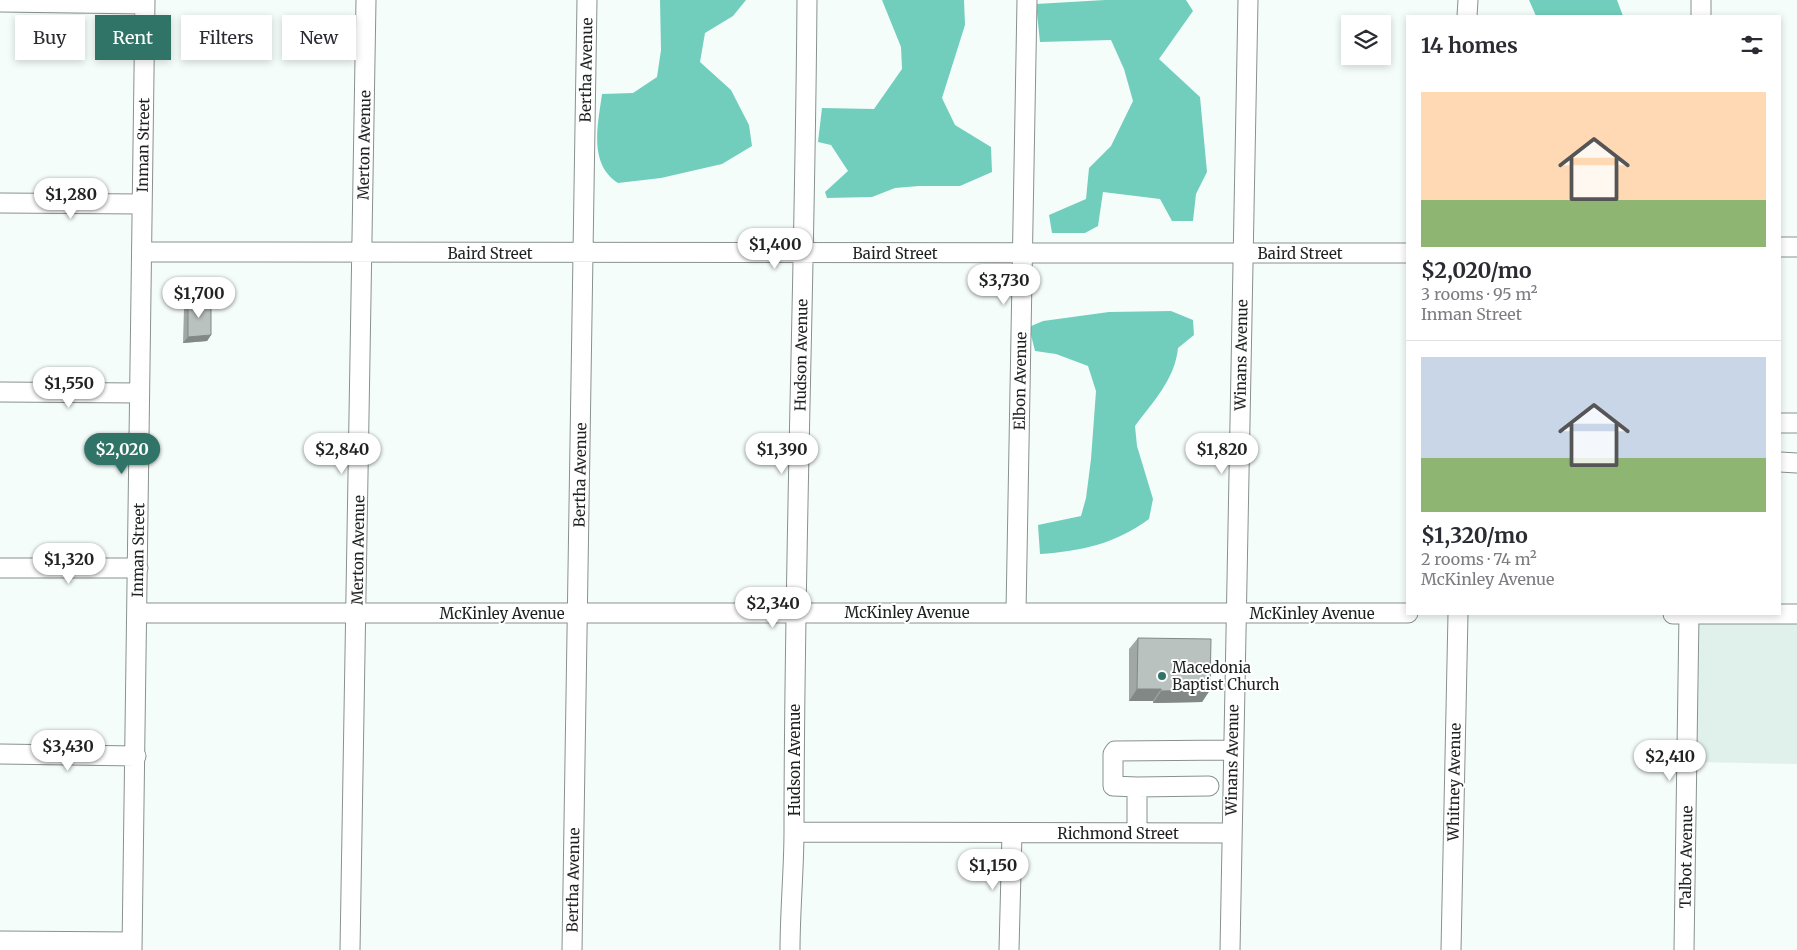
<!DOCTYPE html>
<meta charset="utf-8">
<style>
body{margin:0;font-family:Merriweather,serif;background:#f7f7f7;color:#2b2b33;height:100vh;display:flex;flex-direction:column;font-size:19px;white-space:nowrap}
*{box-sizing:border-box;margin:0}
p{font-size:16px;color:#7c7c81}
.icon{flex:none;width:28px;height:28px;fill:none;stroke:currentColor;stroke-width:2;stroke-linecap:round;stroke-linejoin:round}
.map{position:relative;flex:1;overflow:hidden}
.side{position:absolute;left:1406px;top:15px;width:375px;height:600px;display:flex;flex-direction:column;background:#fff;border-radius:0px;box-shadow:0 2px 8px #0003}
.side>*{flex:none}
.top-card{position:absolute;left:15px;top:15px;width:475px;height:45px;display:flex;gap:10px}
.tools{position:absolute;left:1341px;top:15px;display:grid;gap:10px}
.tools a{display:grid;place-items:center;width:50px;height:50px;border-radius:0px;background:#fff;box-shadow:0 2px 8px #0003;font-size:25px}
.price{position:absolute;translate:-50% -42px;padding:0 11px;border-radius:18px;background:#fff;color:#222;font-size:16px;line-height:32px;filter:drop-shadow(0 1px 2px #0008)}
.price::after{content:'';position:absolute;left:50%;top:30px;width:15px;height:11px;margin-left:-8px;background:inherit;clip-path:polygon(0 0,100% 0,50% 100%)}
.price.current{background:#307468;color:#fff}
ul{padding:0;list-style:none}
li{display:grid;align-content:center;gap:10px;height:265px;padding:0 15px}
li+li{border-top:1px solid #e1e1e2}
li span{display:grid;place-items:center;height:155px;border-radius:0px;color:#555}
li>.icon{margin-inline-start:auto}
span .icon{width:90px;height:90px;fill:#fffc;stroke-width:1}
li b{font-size:21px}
h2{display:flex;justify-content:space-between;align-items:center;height:60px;padding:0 15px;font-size:21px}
.tag{padding:0 18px;border-radius:0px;background:#fff;box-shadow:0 2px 8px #0003;font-size:18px;line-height:45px}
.tag.current{background:#307468;color:#fff}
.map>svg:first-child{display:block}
</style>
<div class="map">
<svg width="1797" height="950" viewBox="0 0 1797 950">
<rect width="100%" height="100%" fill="#f5fdfb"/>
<!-- built -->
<path fill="#e0f1ec" d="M1695 617H1797V764L1695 762Z"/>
<!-- forest -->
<path fill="#72cebc" d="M660 0H746L733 16 705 33 700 62 731 90 749 125 752 146 722 164 661 178 618 183C588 164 598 124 602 94L633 93 657 77 661 50Z
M882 0H964L965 25 942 98 955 125 991 147 992 172 960 186H919L895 188 872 197 827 198 825 192 848 171 831 145 818 142 822 108 874 109 902 69 901 47Z
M1105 0H1186L1193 11 1159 59 1200 97 1207 172 1196 194 1193 221H1172L1160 199 1103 192 1098 226 1085 233H1052L1049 215 1086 199 1089 168 1111 146 1133 101 1124 69 1111 40 1040 42 1036 4Z
M1529 0H1617L1623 16H1536Z
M1171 311 1193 320 1194 335 1178 348C1175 379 1153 402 1135 426L1137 446 1153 499 1149 519C1115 544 1082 551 1040 554L1038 525 1081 516 1086 498 1091 459 1096 391 1088 366 1056 354 1035 351 1029 327 1043 321 1109 312Z"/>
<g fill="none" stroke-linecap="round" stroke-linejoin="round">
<defs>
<path id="minor" d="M0 2 145 4
M1467 16 1468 0
M1701 16V0
M0 203 142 204
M1780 247H1797
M142 252 1408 253
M0 392 139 393
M1780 423H1797
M1780 462 1797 463
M0 568H138
M1016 612 1027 0
M137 613H1408
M1673 614H1797
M0 754 136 756
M1137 787 1113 786V754L1115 751 1233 750
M794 832 1231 833
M1137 833V787L1209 786
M0 941 132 942
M132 950 145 0
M350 950 366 0
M572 950 587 0
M790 950C790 910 794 870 794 831 794 554 805 277 807 0
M1009 950 1012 833
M1230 950 1248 0
M1451 950 1458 614
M1684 950 1689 614"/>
</defs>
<!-- minor casing -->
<use href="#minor" stroke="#89918f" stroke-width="21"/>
<!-- minor -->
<use href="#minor" stroke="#fff" stroke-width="19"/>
</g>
<!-- wall -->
<path fill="#a0a7a5" d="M188 302 211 335 207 341 183 343 184 308Z
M1138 638 1210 690 1202 702 1153 703V701H1129V649Z"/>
<!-- shaded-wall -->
<path fill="#828886" d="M211 335 207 341 183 343 188 337Z
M1137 689H1161L1153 701H1129Z
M1210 690 1202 702 1153 703 1161 691Z"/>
<!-- building -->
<path fill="#bac2c0" stroke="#828886" d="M188 302H211V335L188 337Z
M1138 638 1211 639 1210 690 1161 691V689H1137Z"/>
<!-- markers -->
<circle fill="#307468" stroke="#fff" stroke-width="2" cx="1162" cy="676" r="5"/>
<g text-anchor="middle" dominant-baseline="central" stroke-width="4" stroke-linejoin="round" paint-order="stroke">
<!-- street labels -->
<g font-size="15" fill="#1e2120" stroke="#fff">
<text transform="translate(586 70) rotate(-89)">Bertha Avenue</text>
<text transform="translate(143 145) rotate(-89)">Inman Street</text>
<text transform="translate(364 145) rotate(-89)">Merton Avenue</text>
<text x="490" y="253">Baird Street</text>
<text x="895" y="253">Baird Street</text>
<text x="1300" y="253">Baird Street</text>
<text transform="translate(801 355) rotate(-89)">Hudson Avenue</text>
<text transform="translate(1241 355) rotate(-89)">Winans Avenue</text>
<text transform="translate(1020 381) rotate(-89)">Elbon Avenue</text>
<text transform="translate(580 475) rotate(-89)">Bertha Avenue</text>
<text transform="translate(138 550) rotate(-89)">Inman Street</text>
<text transform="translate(358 550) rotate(-89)">Merton Avenue</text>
<text x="907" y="612">McKinley Avenue</text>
<text x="502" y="613">McKinley Avenue</text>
<text x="1312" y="613">McKinley Avenue</text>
<text transform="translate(794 760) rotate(-90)">Hudson Avenue</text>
<text transform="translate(1232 760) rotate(-89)">Winans Avenue</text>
<text transform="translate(1454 782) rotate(-89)">Whitney Avenue</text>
<text x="1118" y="833">Richmond Street</text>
<text transform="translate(1686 857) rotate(-89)">Talbot Avenue</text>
<text transform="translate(573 880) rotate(-89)">Bertha Avenue</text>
</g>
<!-- poi labels -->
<g font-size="15" fill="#1e2120" stroke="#fff" text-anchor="start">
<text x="1172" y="667">Macedonia<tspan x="1172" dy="17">Baptist Church</tspan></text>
</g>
</g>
</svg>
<div class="tools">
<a><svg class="icon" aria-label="layers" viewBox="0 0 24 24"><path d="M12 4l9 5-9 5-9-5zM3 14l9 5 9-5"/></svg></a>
</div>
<b class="price" style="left:71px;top:220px">$1,280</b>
<b class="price" style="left:775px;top:270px">$1,400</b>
<b class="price" style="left:1004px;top:306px">$3,730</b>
<b class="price" style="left:199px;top:319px">$1,700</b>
<b class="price" style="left:69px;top:409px">$1,550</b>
<b class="price current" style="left:122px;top:475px">$2,020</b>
<b class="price" style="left:342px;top:475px">$2,840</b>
<b class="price" style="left:782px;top:475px">$1,390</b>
<b class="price" style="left:1222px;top:475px">$1,820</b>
<b class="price" style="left:69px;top:585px">$1,320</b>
<b class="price" style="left:773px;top:629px">$2,340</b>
<b class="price" style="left:68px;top:772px">$3,430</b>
<b class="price" style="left:1670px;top:782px">$2,410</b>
<b class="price" style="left:993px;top:891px">$1,150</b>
<div class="top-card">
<a class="tag">Buy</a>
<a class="tag current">Rent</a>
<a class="tag">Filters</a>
<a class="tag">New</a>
</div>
<section class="side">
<h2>14 homes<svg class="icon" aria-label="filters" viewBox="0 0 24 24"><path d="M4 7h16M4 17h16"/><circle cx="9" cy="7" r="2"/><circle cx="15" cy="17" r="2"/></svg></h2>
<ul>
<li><span style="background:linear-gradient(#ffd9b3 70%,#8fb573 0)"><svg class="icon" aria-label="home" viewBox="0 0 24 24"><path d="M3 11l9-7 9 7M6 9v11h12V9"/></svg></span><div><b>$2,020/mo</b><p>3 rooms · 95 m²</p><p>Inman Street</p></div></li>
<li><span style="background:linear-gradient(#c9d6e8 65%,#8fb573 0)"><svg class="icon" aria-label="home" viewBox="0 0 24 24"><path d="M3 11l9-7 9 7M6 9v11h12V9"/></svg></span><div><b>$1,320/mo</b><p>2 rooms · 74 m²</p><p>McKinley Avenue</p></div></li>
</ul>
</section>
</div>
